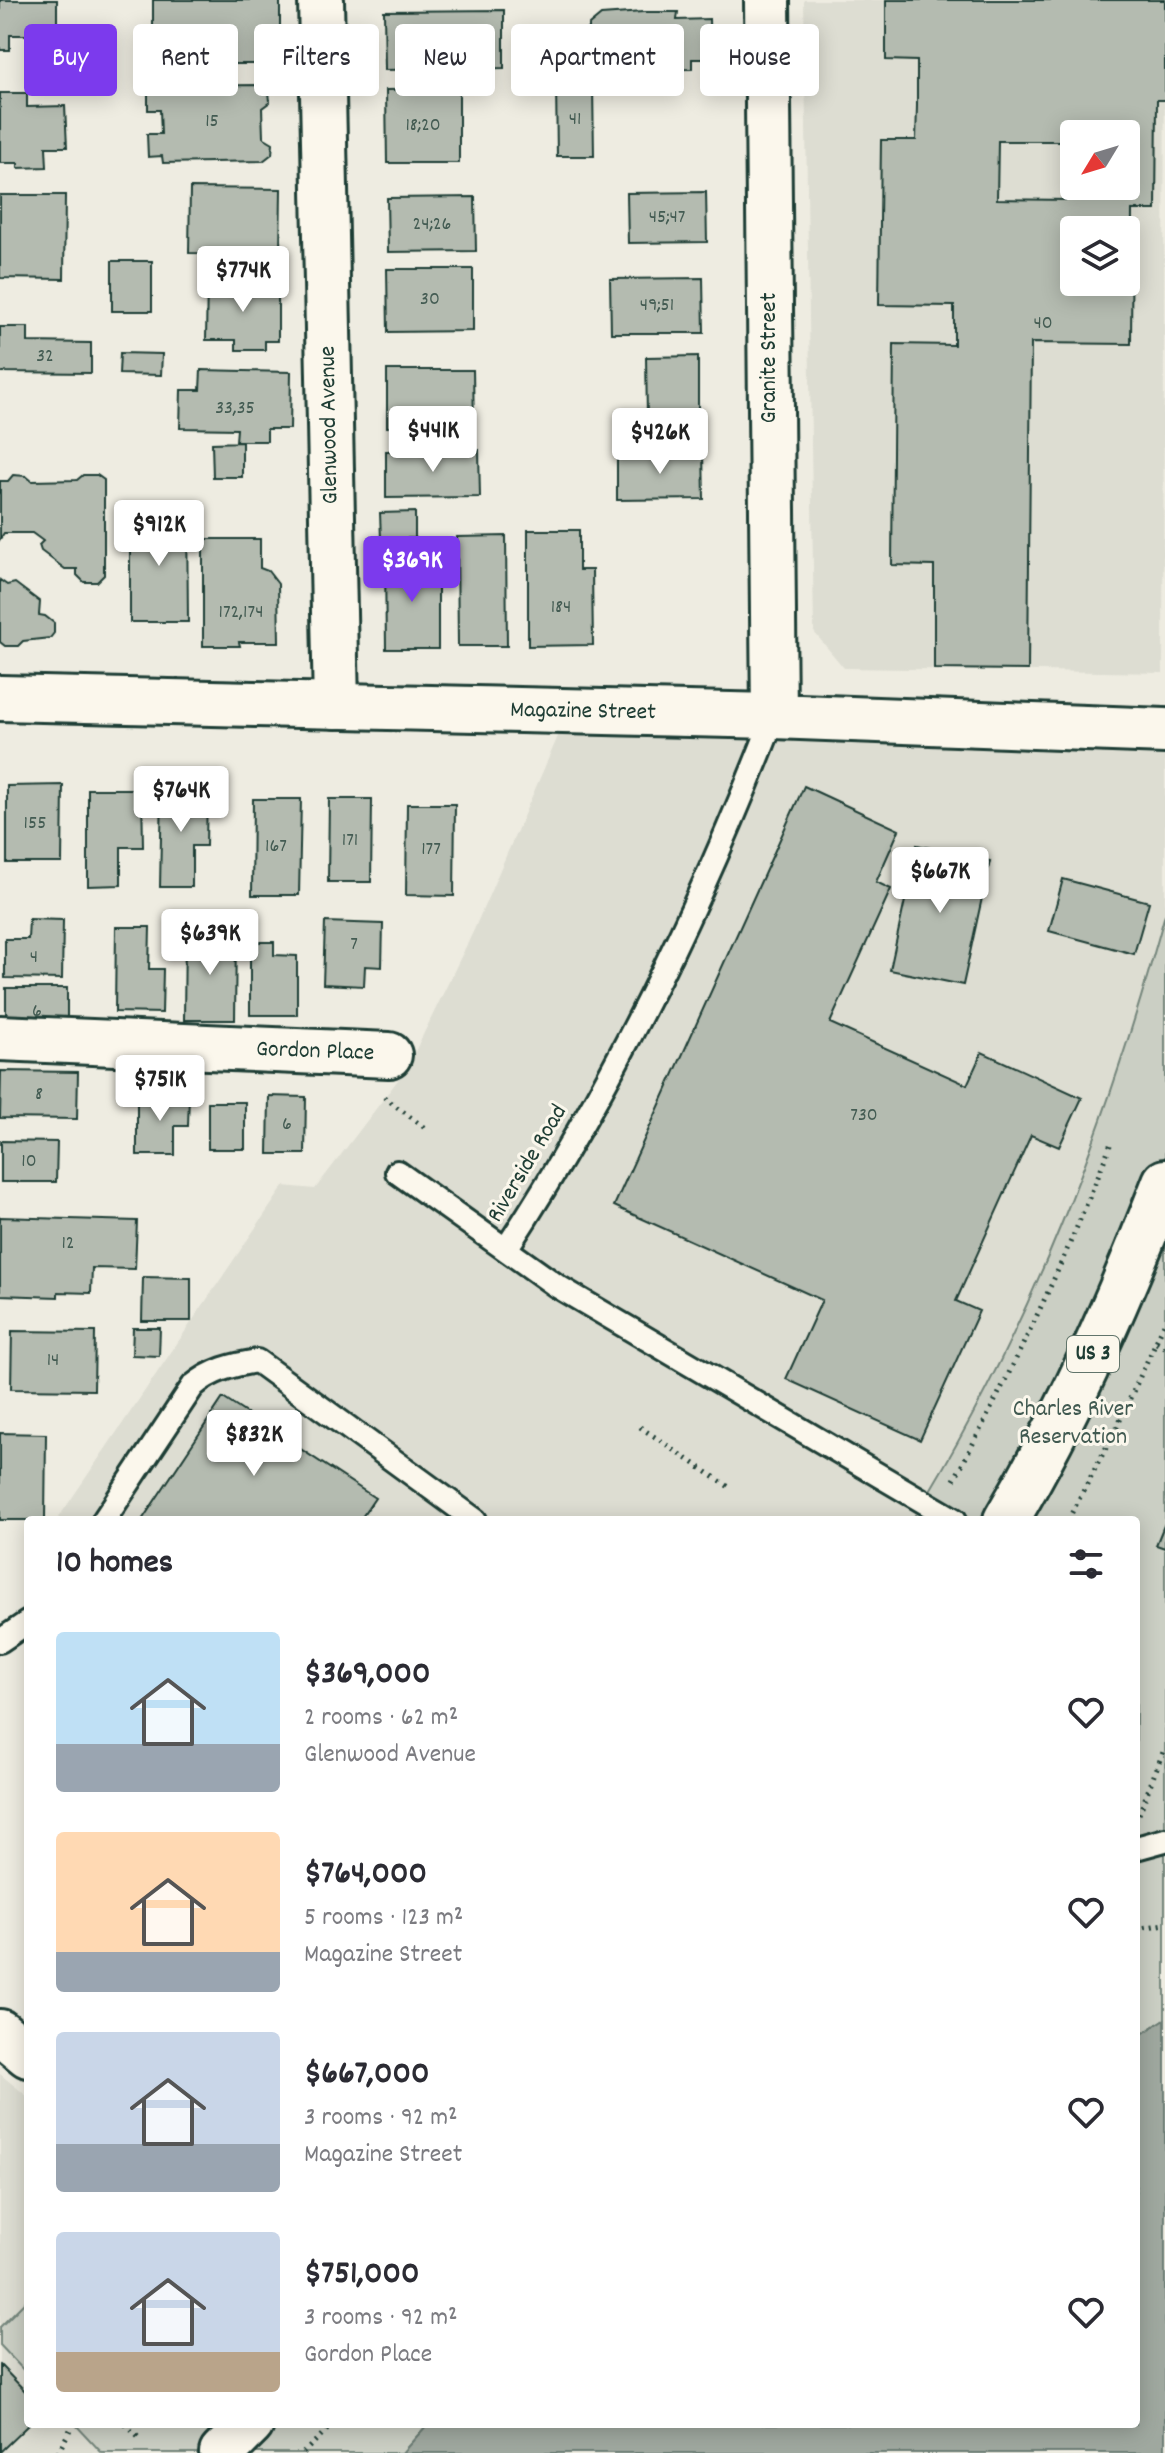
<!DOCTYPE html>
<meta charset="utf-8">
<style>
body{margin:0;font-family:Dekko,sans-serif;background:#f7f7f7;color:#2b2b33;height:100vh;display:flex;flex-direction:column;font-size:30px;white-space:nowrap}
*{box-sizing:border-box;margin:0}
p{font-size:26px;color:#7c7c81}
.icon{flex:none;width:44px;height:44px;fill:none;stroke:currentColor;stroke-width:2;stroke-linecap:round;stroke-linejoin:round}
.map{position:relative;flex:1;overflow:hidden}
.sheet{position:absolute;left:24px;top:1516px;width:1116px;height:912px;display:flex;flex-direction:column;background:#fff;border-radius:8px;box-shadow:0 4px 20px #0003}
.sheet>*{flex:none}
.top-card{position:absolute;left:24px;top:24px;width:1118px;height:72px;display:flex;gap:16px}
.needle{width:52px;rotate:232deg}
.tools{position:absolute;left:1060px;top:120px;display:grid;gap:16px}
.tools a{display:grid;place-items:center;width:80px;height:80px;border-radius:8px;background:#fff;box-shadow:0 4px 20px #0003;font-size:40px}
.price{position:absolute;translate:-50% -68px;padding:0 18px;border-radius:8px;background:#fff;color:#222;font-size:26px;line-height:52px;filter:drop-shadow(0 2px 4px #0008)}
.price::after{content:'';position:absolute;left:50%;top:48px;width:24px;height:18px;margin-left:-12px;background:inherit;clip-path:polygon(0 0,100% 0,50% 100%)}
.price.selected{background:#7c3aed;color:#fff}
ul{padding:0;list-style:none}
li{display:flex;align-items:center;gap:24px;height:200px;padding:0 32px}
li span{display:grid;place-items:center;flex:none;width:224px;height:160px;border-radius:8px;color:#555}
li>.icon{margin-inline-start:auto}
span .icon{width:96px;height:96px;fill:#fffc;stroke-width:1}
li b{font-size:34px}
h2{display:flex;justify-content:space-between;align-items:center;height:96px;padding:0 32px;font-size:34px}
.pill{padding:0 28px;border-radius:8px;background:#fff;box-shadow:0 4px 20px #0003;font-size:28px;line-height:72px}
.pill.selected{background:#7c3aed;color:#fff}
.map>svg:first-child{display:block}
</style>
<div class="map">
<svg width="1165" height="2453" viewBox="0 0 1165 2453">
<rect width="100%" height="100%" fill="#eeece1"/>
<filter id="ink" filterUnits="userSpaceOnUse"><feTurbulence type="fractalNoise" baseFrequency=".0125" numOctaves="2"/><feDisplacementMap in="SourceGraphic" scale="16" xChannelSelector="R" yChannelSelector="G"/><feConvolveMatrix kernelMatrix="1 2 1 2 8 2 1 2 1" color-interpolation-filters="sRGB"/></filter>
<g filter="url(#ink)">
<!-- built -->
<path fill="#ddddd2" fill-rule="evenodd" d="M804 0H1165L1163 673 844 668 814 632ZM1074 134H1126V186H1074ZM1074 230H1126V282H1074Z
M569 711 1165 731V914L1120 1069 1065 1217 1022 1319 978 1407 912 1520H57L284 1186 315 1189 407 1068 473 932Z
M0 2074 28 2097V2424H144L116 2453H0Z"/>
<!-- green -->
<path fill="#cbcfc4" stroke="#75867c" stroke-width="2" d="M1165 914V2019L1136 2038V1520H912C1029 1332 1107 1126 1165 914Z
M28 2299V2375L0 2345V2327Z
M75 2424H428L402 2453H102Z"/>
<!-- water -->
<path fill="#9fa89f" stroke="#6c7d74" stroke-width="2" d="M1165 2019V2453H402L428 2424H1136V2038Z"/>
<!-- building -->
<path fill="#b4bbb0" stroke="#1f3d34" stroke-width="2" fill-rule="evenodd" d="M0 0H57V35H10V50H0Z
M153 0H280V64H215V52H153Z
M886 0H1165V100H1157L1156 210H1132L1131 344 1031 343 1028 670 934 669V566L892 565 894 344 954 345V306L879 305 881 140H916L917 106V61L886 60ZM1074 134H1126V186H1074ZM998 141H1072L1071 200 997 199ZM1074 230H1126V282H1074Z
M504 10V68L385 70 384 11Z
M643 12H678L677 20 709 19 710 59H692V69L587 70V29H589V25L601 15Z
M261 85 269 91 270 102 262 108 263 137 273 143 272 154 263 161 163 163 162 156 148 157 147 134H161L160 110H148V92H162L161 86Z
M556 85H593L594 156H557Z
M459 89V163H387L386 90Z
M0 93H27V107L65 106 67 147H46L47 167 18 168V163H0Z
M190 188 281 189 280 254 189 253Z
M706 192 707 242 628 243 627 193Z
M0 195H65L64 279 0 278Z
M475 197 476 251 388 252 387 198Z
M112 261H152V311H112Z
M387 269H473V331L388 332Z
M703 278 704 333H611L610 279Z
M207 282 278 283V341H265V350H236V340H206Z
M0 327H28V342L91 343V373L0 372Z
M120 353 162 354 161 375 119 374Z
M698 356V417H647L646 357Z
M201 370 291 372 290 429H267V441H236L237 429 180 428 181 390H200Z
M387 370H473L474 427H387Z
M242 442V477H213L212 443Z
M479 450 480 497 386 498V451Z
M703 451 704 499 617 500V452Z
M13 475 26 476 32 481 77 480 83 475H97L104 480V575L97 582H84L77 575V569H65L41 551 39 545 43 541 32 533H4L0 539V481H8Z
M415 512V538L381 539 380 513Z
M130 513H187L188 622H130Z
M528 530H579V570H592L593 645 528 646Z
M506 536 507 646H458L457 537Z
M203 539H260V568L268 571 278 584 279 642H239L240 646H203Z
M438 558V649H386L385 559Z
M0 580 7 585 15 583 40 602 39 615 45 616 54 623V633L50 638 23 641 18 646H5L0 642Z
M63 785 62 863H7V786Z
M804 786 899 830 876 882 891 889 830 1023 967 1085 982 1052 1082 1098 1059 1147 1031 1135 956 1301 979 1311 920 1440 786 1379 822 1300 614 1206Z
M162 788 207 789 206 846H192V887H160Z
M88 789H142L143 847H121V885L88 886Z
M253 799H301L299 895H252Z
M329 799H372L371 882H328Z
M407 804H455L454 896 406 895Z
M917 845 990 861 963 985 890 970Z
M1063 879 1149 902 1134 954 1049 931Z
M29 919 63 920 62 979 5 978V939H28Z
M325 922 383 924 382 967 365 966 364 986 323 984Z
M116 927H150L149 969H163L162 1013 115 1012Z
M185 933 236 934 235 1020H184Z
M250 942H274V955L297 956V1015H250Z
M6 988H67V1036H6Z
M1 1071 78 1072 77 1119 0 1118Z
M137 1096H189L188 1126H175V1155H137Z
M269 1096 306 1097 305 1154H268Z
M208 1102H245V1149H208Z
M1 1141 57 1142 56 1182H1Z
M0 1217 137 1221 135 1269 92 1268 91 1293 58 1292V1297L0 1295Z
M143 1277 191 1278V1321H142Z
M133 1328H160L159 1356 132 1355Z
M12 1331 95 1332 94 1390 11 1389Z
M223 1398 375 1498 360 1520H142Z
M0 1433 46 1434 45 1520H0Z
M1165 1523V1548L1156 1545Z
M0 2365 28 2394 29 2424 0 2452Z"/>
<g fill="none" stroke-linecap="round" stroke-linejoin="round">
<defs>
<path id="service" d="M397 1172 557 1286 955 1520
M506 1249C615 1082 702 902 774 716
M104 1520 193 1386C212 1370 232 1365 257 1361L475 1520
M0 1641 28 1622
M1136 1848 1165 1840"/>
<path id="minor" d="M321 0 336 706
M0 1038 389 1055
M0 2032 28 2055"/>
<path id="tertiary" d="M767 0 774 716
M0 698 774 716 1165 731"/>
<path id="trunk" d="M1006 1520C1070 1412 1120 1298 1165 1182
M222 2453 251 2424"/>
</defs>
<!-- service casing -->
<use href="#service" stroke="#1f3d34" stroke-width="28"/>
<!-- minor casing -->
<use href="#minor" stroke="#1f3d34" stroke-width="50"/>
<!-- tertiary casing -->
<use href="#tertiary" stroke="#1f3d34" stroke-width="50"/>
<!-- trunk casing -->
<use href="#trunk" stroke="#1f3d34" stroke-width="50"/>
<!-- path -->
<path stroke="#1f3d34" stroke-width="5" stroke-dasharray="2 6" stroke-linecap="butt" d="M384 1097 425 1128
M1156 1343 1165 1347
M640 1427 729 1487
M954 1480C1012 1370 1068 1257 1112 1140
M1068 1520 1116 1429 1165 1322
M1139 1814 1165 1747
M1136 1929 1165 1924
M125 2424 140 2439
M58 2453 73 2424
M303 2453 333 2424"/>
<!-- service -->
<use href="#service" stroke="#fbf7ec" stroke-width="22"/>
<!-- minor -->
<use href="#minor" stroke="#fbf7ec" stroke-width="44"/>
<!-- tertiary -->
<use href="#tertiary" stroke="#fbf7ec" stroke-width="44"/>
<!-- trunk -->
<use href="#trunk" stroke="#fbf7ec" stroke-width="44"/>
</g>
</g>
<g text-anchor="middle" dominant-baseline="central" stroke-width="6" stroke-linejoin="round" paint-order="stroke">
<!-- number labels -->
<g font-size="20" fill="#445c53">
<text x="575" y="120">41</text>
<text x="212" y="122">15</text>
<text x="423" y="126">18;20</text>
<text x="667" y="218">45;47</text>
<text x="432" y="225">24;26</text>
<text x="430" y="300">30</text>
<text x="657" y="306">49;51</text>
<text x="1043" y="324">40</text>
<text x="45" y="357">32</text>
<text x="235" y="409">33,35</text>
<text x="561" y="608">184</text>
<text x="241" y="613">172,174</text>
<text x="35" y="824">155</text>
<text x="350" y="841">171</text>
<text x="276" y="847">167</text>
<text x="431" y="850">177</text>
<text x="354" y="945">7</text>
<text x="34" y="958">4</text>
<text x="37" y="1012">6</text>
<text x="39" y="1095">8</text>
<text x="864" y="1116">730</text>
<text x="287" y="1125">6</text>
<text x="29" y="1162">10</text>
<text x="68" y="1244">12</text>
<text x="53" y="1361">14</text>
</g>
<!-- shield labels -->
<rect fill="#fbf7ec" stroke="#61756b" stroke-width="2" x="1067" y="1336" width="52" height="36" rx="6"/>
<g font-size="22" font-weight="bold" fill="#1f3d34">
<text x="1093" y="1354">US 3</text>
</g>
<!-- street labels -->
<g font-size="24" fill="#1f3d34" stroke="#fbf7ec">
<text transform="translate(770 358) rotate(-90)">Granite Street</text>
<text transform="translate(330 425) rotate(-91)">Glenwood Avenue</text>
<text transform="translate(583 712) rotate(1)">Magazine Street</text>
<text transform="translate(315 1052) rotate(2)">Gordon Place</text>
<text transform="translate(528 1164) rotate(-59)">Riverside Road</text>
</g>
<!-- park labels -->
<g font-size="24" fill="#415a51" stroke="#fbf7ec">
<text x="1073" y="1410">Charles River<tspan x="1073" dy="28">Reservation</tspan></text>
</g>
</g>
</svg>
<div class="tools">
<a><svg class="needle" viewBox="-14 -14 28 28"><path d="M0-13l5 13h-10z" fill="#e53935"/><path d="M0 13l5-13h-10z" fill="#7c7c81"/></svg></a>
<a><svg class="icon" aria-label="layers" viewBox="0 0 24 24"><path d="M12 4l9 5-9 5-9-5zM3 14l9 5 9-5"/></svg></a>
</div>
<b class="price" style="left:243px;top:314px">$774K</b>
<b class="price" style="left:433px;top:474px">$441K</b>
<b class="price" style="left:660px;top:476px">$426K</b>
<b class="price" style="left:159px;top:568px">$912K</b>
<b class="price selected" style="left:412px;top:604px">$369K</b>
<b class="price" style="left:181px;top:834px">$764K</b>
<b class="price" style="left:940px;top:915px">$667K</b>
<b class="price" style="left:210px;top:977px">$639K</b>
<b class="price" style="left:160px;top:1123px">$751K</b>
<b class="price" style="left:254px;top:1478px">$832K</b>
<div class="top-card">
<a class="pill selected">Buy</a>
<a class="pill">Rent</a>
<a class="pill">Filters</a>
<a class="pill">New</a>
<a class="pill">Apartment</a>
<a class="pill">House</a>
</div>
<section class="sheet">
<h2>10 homes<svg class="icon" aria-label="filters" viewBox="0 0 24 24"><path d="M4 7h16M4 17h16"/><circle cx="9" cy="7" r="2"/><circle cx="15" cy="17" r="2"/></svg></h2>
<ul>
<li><span style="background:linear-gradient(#bfe0f5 70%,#9aa5b1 0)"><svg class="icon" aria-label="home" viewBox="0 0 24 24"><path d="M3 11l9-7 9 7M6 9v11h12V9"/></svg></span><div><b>$369,000</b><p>2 rooms · 62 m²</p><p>Glenwood Avenue</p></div><svg class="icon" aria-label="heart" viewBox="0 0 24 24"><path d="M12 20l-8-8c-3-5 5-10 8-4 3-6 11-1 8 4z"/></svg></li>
<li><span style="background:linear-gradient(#ffd9b3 75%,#9aa5b1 0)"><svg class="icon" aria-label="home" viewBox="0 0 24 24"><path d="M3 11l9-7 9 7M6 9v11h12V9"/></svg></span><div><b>$764,000</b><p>5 rooms · 123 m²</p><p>Magazine Street</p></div><svg class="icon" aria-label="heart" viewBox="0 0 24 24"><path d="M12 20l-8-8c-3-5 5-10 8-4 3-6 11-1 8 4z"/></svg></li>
<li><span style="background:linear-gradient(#c9d6e8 70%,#9aa5b1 0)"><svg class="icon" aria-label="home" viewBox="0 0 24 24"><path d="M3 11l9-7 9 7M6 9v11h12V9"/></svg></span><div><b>$667,000</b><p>3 rooms · 92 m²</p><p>Magazine Street</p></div><svg class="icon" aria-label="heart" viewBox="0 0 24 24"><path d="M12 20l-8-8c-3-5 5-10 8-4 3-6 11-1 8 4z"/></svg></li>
<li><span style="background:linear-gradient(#c9d6e8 75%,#b9a48a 0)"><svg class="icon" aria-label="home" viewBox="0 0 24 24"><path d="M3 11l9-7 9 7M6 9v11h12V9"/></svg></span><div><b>$751,000</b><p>3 rooms · 92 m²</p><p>Gordon Place</p></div><svg class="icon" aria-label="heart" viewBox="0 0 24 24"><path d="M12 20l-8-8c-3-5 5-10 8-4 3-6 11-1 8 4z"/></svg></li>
</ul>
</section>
</div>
